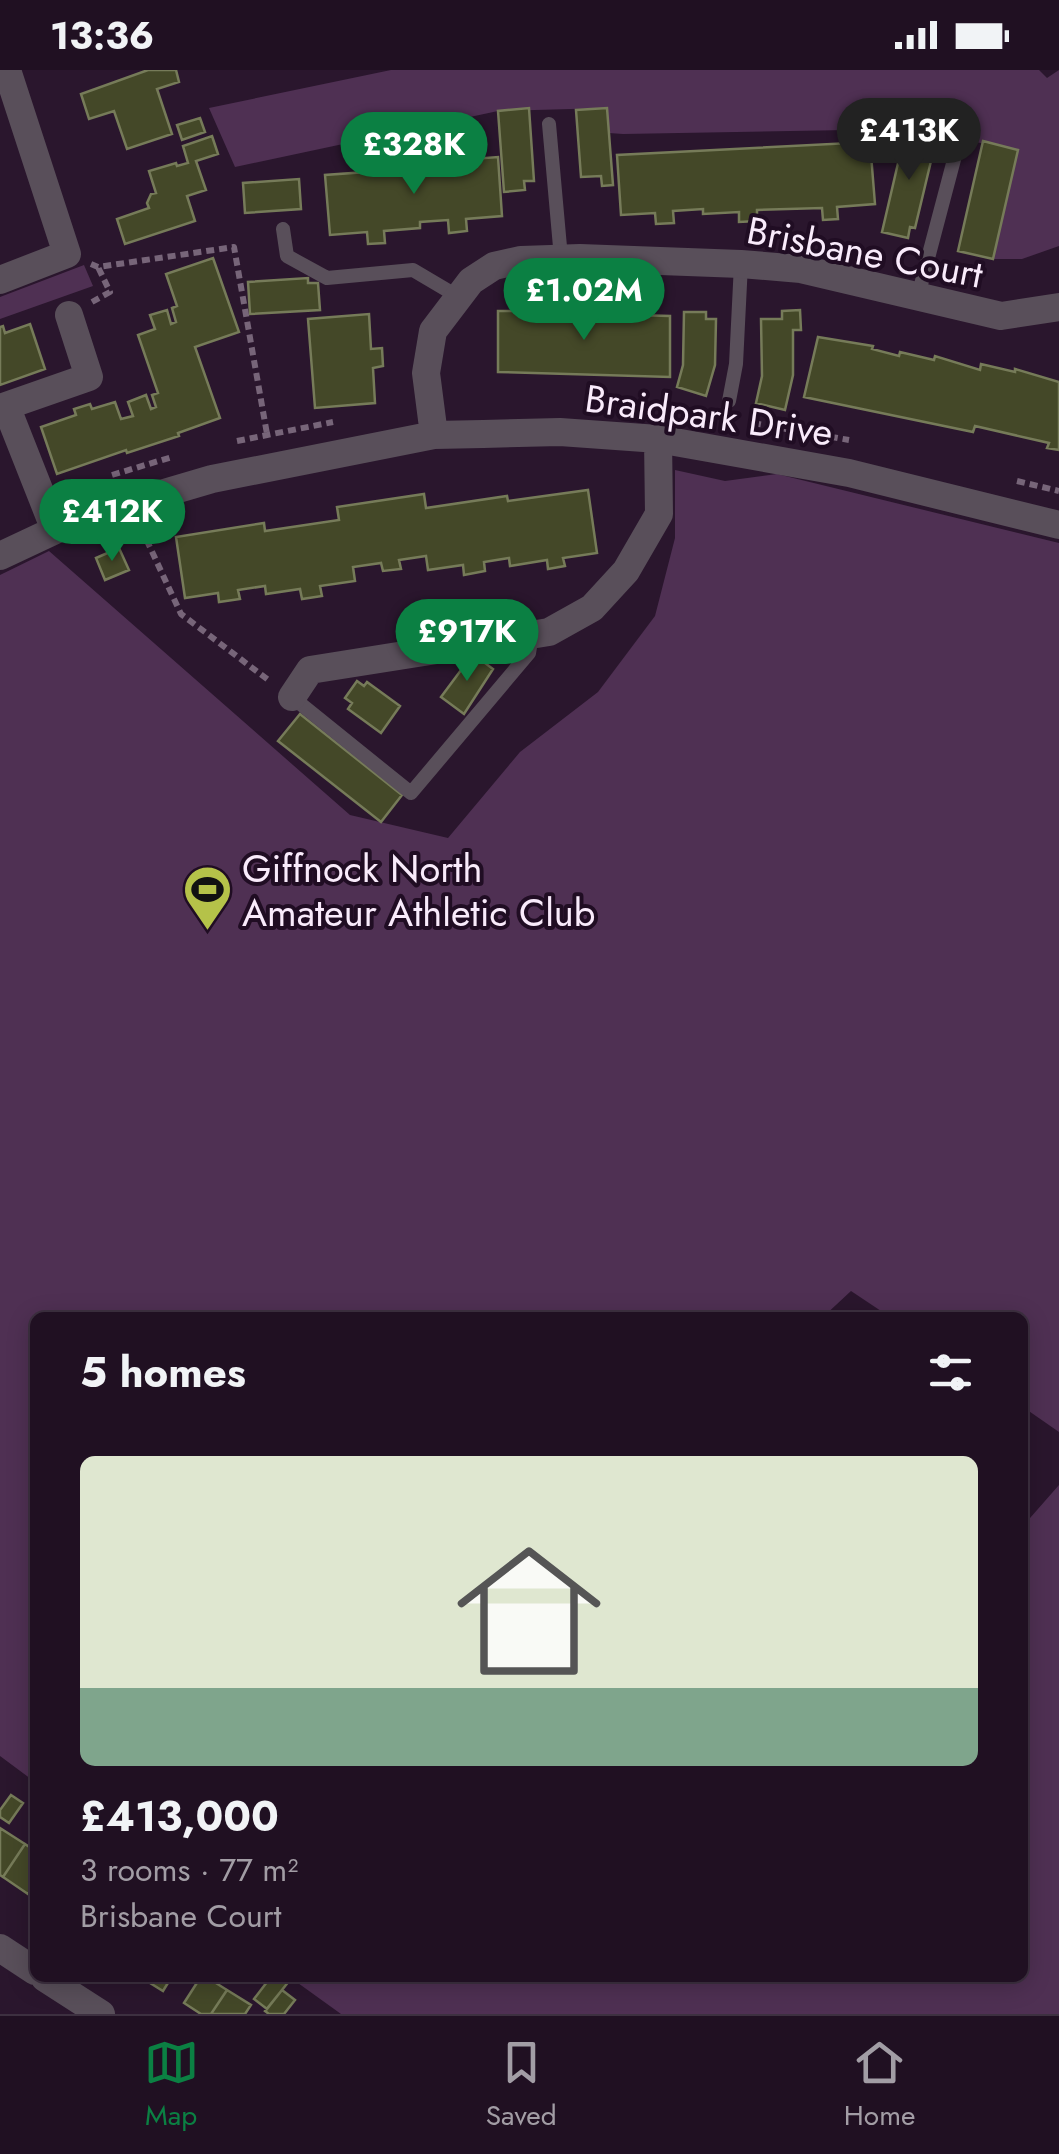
<!DOCTYPE html>
<meta charset="utf-8">
<style>
body{margin:0;font-family:Jost,sans-serif;background:#28192a;color:#f1f3f6;height:100vh;display:flex;flex-direction:column;font-size:38px;white-space:nowrap}
*{box-sizing:border-box;margin:0}
p{font-size:32px;color:#a29da5}
.icon{flex:none;width:55px;height:55px;fill:none;stroke:currentColor;stroke-width:2;stroke-linecap:round;stroke-linejoin:round}
.map{position:relative;flex:1;overflow:hidden}
.details{position:absolute;left:30px;top:1242px;width:998px;height:670px;display:flex;flex-direction:column;background:#201022;border-radius:15px;box-shadow:0 5px 25px #0003,0 0 0 2px #3d3040}
.details>*{flex:none}
.price{position:absolute;translate:-50% -85px;padding:0 22px;border-radius:35px;background:#0b8043;color:#fff;font-size:32px;line-height:65px;filter:drop-shadow(0 2px 5px #0008)}
.price::after{content:'';position:absolute;left:50%;top:60px;width:30px;height:22px;margin-left:-15px;background:inherit;clip-path:polygon(0 0,100% 0,50% 100%)}
.price.selected{background:#222;color:#fff}
ul{padding:0;list-style:none}
li{display:grid;align-content:center;gap:20px;height:530px;padding:0 50px}
li span{display:grid;place-items:center;height:310px;border-radius:15px;color:#555}
li>.icon{margin-inline-start:auto}
span .icon{width:180px;height:180px;fill:#fffc;stroke-width:1}
li b{font-size:42px}
h2{display:flex;justify-content:space-between;align-items:center;height:120px;padding:0 50px;font-size:42px}
.status{display:flex;justify-content:space-between;align-items:center;height:70px;padding:0 50px;background:#201022;direction:ltr}
.status svg{height:28px;fill:currentColor}
.tab-bar{display:flex;justify-content:space-around;align-items:center;height:140px;border-top:2px solid #3d3040;background:#201022;font-size:28px;color:#a29da5}
.tab-bar a{display:grid;justify-items:center;gap:5px}
.tab-bar .selected{color:#0b8043}
.map>svg:first-child{display:block}
</style>
<div class="status"><b>13:36</b><svg viewBox="0 0 49 12"><path d="M0 12V9h3v3zM5 12V6h3v6zM10 12V3h3v9zM15 12V0h3v12zM26 1h20v11H26zM47 4h2v5h-2z"/></svg></div>
<div class="map">
<svg width="1059" height="1944" viewBox="0 0 1059 1944">
<rect width="100%" height="100%" fill="#2a162d"/>
<!-- green -->
<path fill="#4f3053" d="M391 0H1039L1047 8 1059 0V176L1022 189H993L1018 80 906 59 623 64 609 63 607 38 498 41 235 97 209 38Z
M84 195 93 216 0 249V227Z
M675 400 725 411 777 404 1059 473V1362L1023 1337 1022 1248 890 1247 851 1221 822 1248H35V1712L0 1686V505L49 481 350 745 448 768 520 682 598 622 655 546 675 468Z
M1059 1415V1944H341L291 1908H1022L1023 1456Z"/>
<!-- building -->
<path fill="#444828" stroke="#767b59" stroke-width="2.5" d="M176 0 179 12 157 19 172 64 127 79 114 41 89 49 81 24 148 0Z
M529 38 534 111H524L525 120 504 122 498 41Z
M607 38 613 115 602 116 601 106 581 107 576 40Z
M200 48 205 62 182 70 177 55Z
M906 59 937 66 915 158 910 157 908 168 882 162Z
M212 66 218 84 196 91 206 120 187 126 195 151 125 174 117 149 149 138 147 133 151 124 156 123 149 101 176 93 177 96 188 93 183 76Z
M983 71 1018 80 993 189 958 181Z
M870 72 875 134 837 137 838 149 823 150 822 138 757 140V151L739 152V142L703 144V139L673 141 674 153 656 154 655 143 621 145 617 85Z
M498 87 502 146 466 149 467 161 449 163 448 150 420 152V158L384 161 385 173 368 174 367 162 330 165 325 105 408 99 407 94Z
M299 109 301 139 245 143 243 113Z
M213 188 239 262 195 277 220 348 178 363 179 366 127 383 126 380 57 404 41 357 76 345 74 339 90 334 92 339 115 332 121 349 133 346 128 332 146 325 151 339 156 337 152 325 158 323 138 265 155 259 150 245 167 240 171 254 176 252 172 238 177 236 166 204Z
M308 208V213H318L320 240 250 244 248 212Z
M533 237 588 241V245L635 241V245L670 246V307L498 302V241H533Z
M800 240 801 260H793V305L785 340 756 333 762 306 761 249H782V241Z
M684 242H706V249H716L715 295 706 326 677 317 683 295Z
M369 244 371 279 382 278 383 296 373 298 375 333 315 338 308 249Z
M30 254 45 299 0 315V257L3 256 5 263Z
M818 267 873 276 872 279 899 286 900 282 934 290 935 286 980 300 981 294 1015 302V299L1059 312V380L1047 378 1049 373 975 356 973 362 804 327Z
M588 420 597 483 563 488 565 496 548 499 547 490 510 496 509 488 484 492 485 501 464 505 463 495 428 500 426 486 399 490 401 499 383 501 381 493 353 497 355 511 320 516 322 526 302 529 300 519 266 524 265 516 238 520 240 529 219 532 218 523 185 528 176 467 264 453 265 461 339 450 337 437 424 424 426 438 507 426 508 431Z
M119 478 129 500 105 510 96 488Z
M473 584 493 599 464 644 441 627Z
M357 611 364 616 367 612 400 636 381 663 348 639 352 633 345 628Z
M300 644 402 725 381 752 278 671Z
M11 1725 23 1733 9 1753 0 1747V1740Z
M0 1758 25 1774 3 1807 0 1805Z
M25 1774 35 1781V1813L28 1824 3 1807Z
M142 1908H171L163 1921Z
M200 1908H208L227 1920 211 1944H201L184 1933Z
M261 1908H284L289 1911 267 1939 254 1929 267 1912Z
M227 1920 251 1935 245 1944H211Z
M282 1920 295 1930 284 1944H269L265 1941Z"/>
<g fill="none" stroke-linecap="round" stroke-linejoin="round">
<!-- path -->
<path stroke="#776579" stroke-width="6" stroke-dasharray="8 5" stroke-linecap="butt" d="M91 194 98 197 234 177 267 364
M92 232 110 222 98 197
M753 353 849 370
M237 371 333 352
M112 405 172 387
M1017 411 1059 421
M141 458 181 544 271 612"/>
<!-- lane -->
<path stroke="#594f5a" stroke-width="14" d="M549 54 561 188
M283 159 287 186 327 208 413 200 457 226
M918 226 956 82
M729 331 736 294 741 194
M292 627 411 723 529 583 532 565"/>
<!-- street -->
<path stroke="#594f5a" stroke-width="28" d="M0 210 67 184 7 0
M6 336 55 460
M0 338 89 307 69 245
M434 365 426 303 433 261 471 211 494 196 521 190 580 188 741 194 801 199 1001 246 1059 237
M0 486 83 447 212 409 434 365 483 364 560 362 658 369 849 403 1059 455
M292 627 310 600 549 562 592 538 626 501 659 444 658 369
M0 1878 35 1901
M45 1908 101 1944"/>
</g>
<!-- icons -->
<defs>
<symbol id="stadium-pin" viewBox="-11 -11 22 30"><path d="M0 17L-7.5 6A9.5 9.5 0 1 1 7.5 6Z" fill="#b5c249" stroke="#200d23"/><path d="M0-5a6.5 5 0 1 0 0 10a6.5 5 0 1 0 0-10ZM-3.5-1.8h7v3.6h-7Z" fill="#111"/></symbol>
</defs>
<g fill-rule="evenodd">
<use href="#stadium-pin" x="180" y="792" width="55" height="75"/>
</g>
<g text-anchor="middle" dominant-baseline="central" stroke-width="8" stroke-linejoin="round" paint-order="stroke">
<!-- street labels -->
<g font-size="38" fill="#f9ebfb" stroke="#200d23">
<text transform="translate(865 182) rotate(11)">Brisbane Court</text>
<text transform="translate(709 345) rotate(8)">Braidpark Drive</text>
</g>
<!-- poi labels -->
<g font-size="38" fill="#f9ebfb" stroke="#200d23" text-anchor="start">
<text x="242" y="798">Giffnock North<tspan x="242" dy="44">Amateur Athletic Club</tspan></text>
</g>
</g>
</svg>
<b class="price selected" style="left:909px;top:113px">£413K</b>
<b class="price" style="left:414px;top:127px">£328K</b>
<b class="price" style="left:584px;top:273px">£1.02M</b>
<b class="price" style="left:112px;top:494px">£412K</b>
<b class="price" style="left:467px;top:614px">£917K</b>
<section class="details">
<h2>5 homes<svg class="icon" aria-label="filters" viewBox="0 0 24 24"><path d="M4 7h16M4 17h16"/><circle cx="9" cy="7" r="2"/><circle cx="15" cy="17" r="2"/></svg></h2>
<ul>
<li><span style="background:linear-gradient(#dfe7d0 75%,#7fa58c 0)"><svg class="icon" aria-label="home" viewBox="0 0 24 24"><path d="M3 11l9-7 9 7M6 9v11h12V9"/></svg></span><div><b>£413,000</b><p>3 rooms · 77 m²</p><p>Brisbane Court</p></div></li>
</ul>
</section>
</div>
<nav class="tab-bar">
<a class="selected"><svg class="icon" aria-label="map" viewBox="0 0 24 24"><path d="M3 6l6-2 6 2 6-2v14l-6 2-6-2-6 2zM9 4v14M15 6v14"/></svg>Map</a>
<a><svg class="icon" aria-label="saved" viewBox="0 0 24 24"><path d="M7 4h10v16l-5-4-5 4z"/></svg>Saved</a>
<a><svg class="icon" aria-label="home" viewBox="0 0 24 24"><path d="M3 11l9-7 9 7M6 9v11h12V9"/></svg>Home</a>
</nav>
